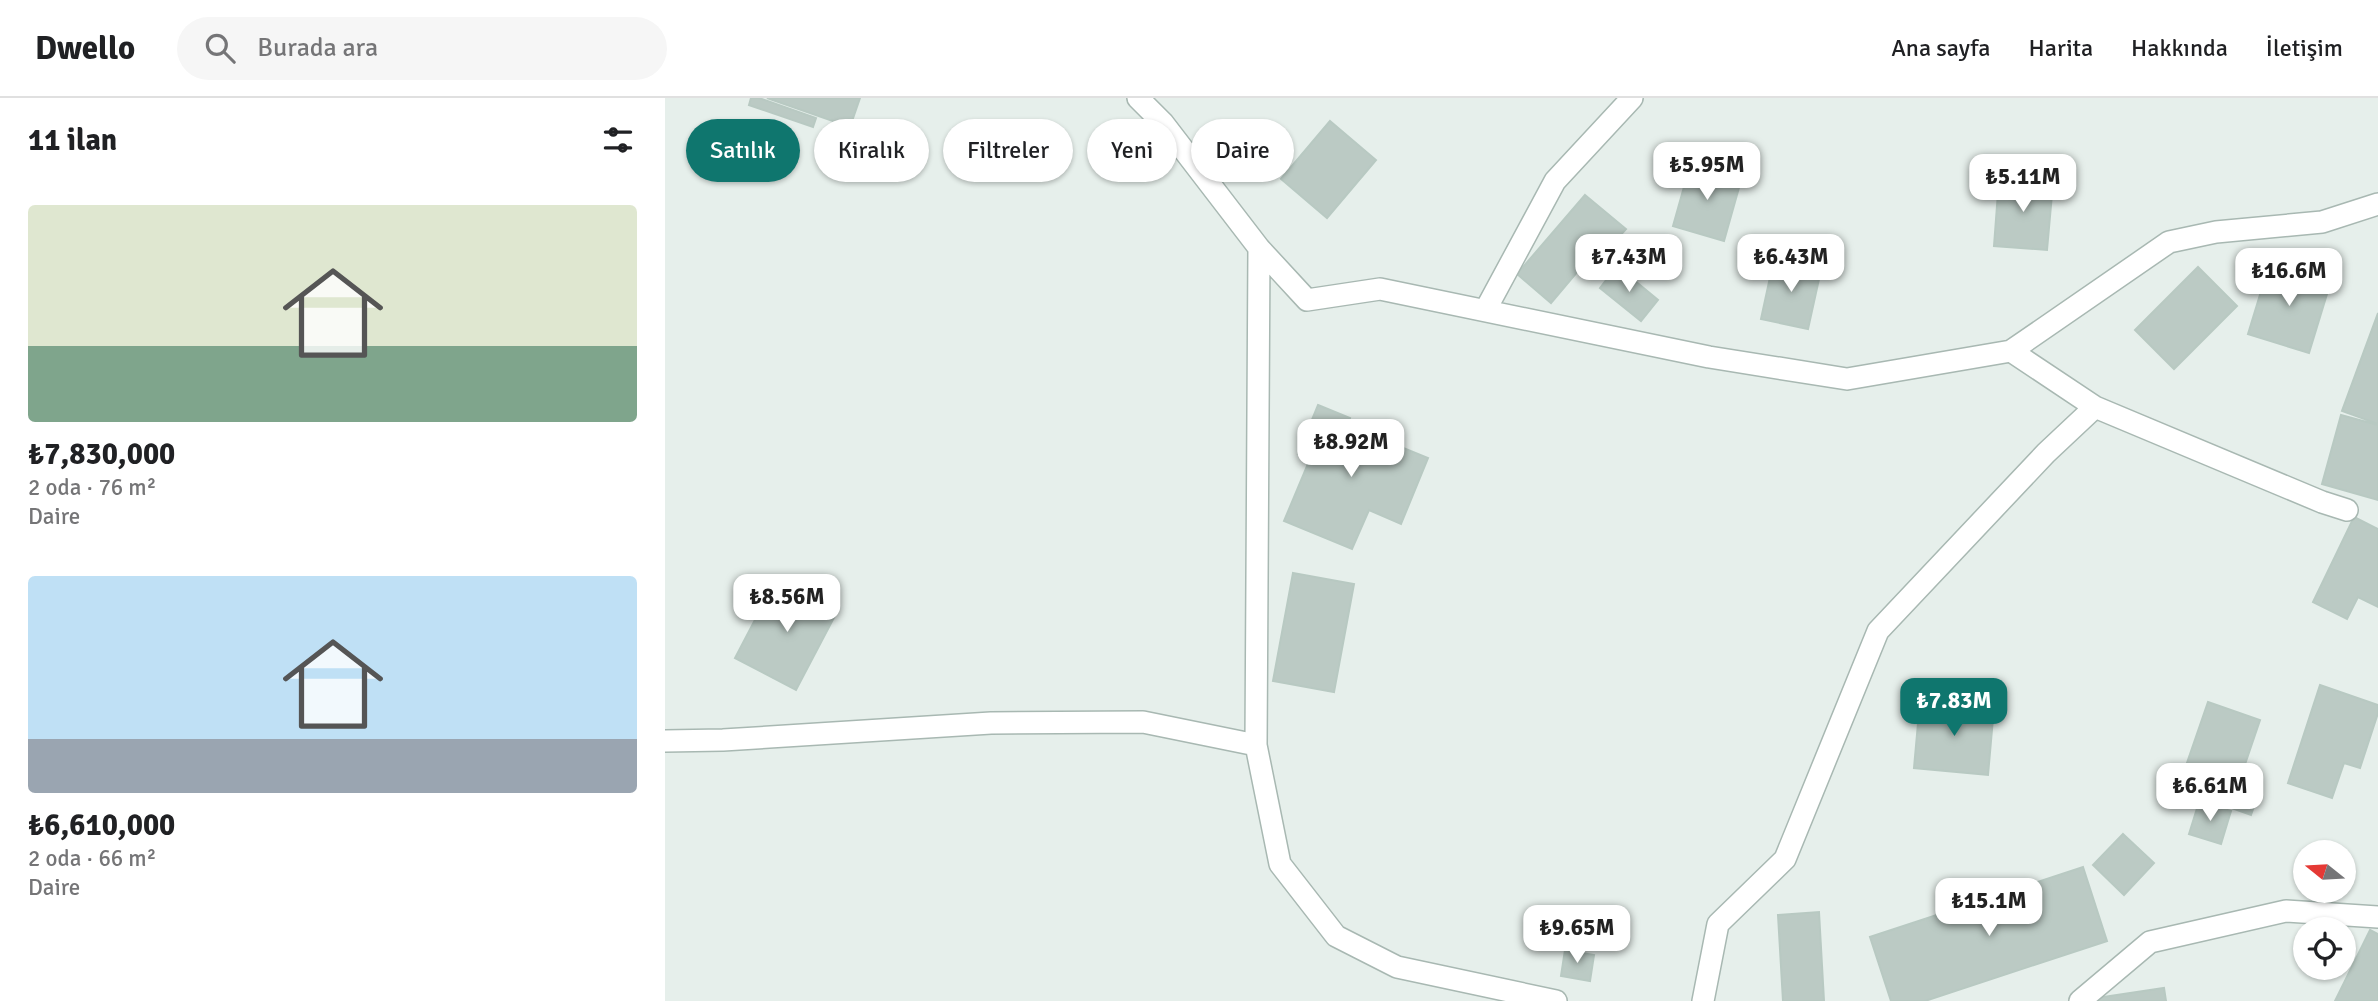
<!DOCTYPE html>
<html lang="tr">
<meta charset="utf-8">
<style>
body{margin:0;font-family:Signika,sans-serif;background:#f6f6f6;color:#202124;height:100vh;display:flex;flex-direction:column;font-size:26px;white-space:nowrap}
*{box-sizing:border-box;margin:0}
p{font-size:23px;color:#757577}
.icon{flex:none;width:38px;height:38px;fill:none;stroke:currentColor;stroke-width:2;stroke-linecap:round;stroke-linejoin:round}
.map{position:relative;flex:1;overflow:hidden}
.side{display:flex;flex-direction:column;background:#fff;width:665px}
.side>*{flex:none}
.hud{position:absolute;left:21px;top:21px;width:665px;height:63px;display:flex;gap:14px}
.needle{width:46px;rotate:288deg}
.controls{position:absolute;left:1628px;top:742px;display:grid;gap:14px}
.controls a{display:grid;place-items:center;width:63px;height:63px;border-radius:50%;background:#fff;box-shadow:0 2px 5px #0004;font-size:35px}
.price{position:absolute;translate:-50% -60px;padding:0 16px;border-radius:14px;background:#fff;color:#222;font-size:23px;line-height:46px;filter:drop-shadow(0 2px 4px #0008)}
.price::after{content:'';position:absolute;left:50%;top:42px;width:21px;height:16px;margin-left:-10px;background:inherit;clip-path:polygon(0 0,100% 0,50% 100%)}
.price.current{background:#0f766e;color:#fff}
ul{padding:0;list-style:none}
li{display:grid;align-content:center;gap:14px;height:371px;padding:0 28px}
li span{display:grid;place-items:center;height:217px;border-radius:7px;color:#555}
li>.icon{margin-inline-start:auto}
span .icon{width:126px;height:126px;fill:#fffc;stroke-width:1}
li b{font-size:30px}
h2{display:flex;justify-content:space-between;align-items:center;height:84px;padding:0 28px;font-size:30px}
.pill{padding:0 24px;border-radius:32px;background:#fff;box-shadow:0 2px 5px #0004;font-size:24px;line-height:63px}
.pill.current{background:#0f766e;color:#fff}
header{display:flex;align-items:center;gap:42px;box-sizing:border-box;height:98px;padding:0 35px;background:#fff;border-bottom:2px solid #e0e0e0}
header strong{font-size:33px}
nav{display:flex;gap:38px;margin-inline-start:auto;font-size:24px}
.search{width:490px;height:63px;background:#f6f6f6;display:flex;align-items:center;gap:18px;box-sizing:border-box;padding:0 24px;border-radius:38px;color:#757577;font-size:26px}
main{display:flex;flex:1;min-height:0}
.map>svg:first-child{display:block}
</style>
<header>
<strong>Dwello</strong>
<div class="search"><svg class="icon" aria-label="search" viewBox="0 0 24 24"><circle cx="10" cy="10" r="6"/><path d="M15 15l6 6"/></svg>Burada ara</div>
<nav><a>Ana sayfa</a><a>Harita</a><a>Hakkında</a><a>İletişim</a></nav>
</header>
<main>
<section class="side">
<h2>11 ilan<svg class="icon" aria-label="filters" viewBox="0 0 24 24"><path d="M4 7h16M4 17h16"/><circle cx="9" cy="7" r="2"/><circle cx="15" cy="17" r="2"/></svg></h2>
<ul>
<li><span style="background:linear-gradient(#dfe7d0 65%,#7fa58c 0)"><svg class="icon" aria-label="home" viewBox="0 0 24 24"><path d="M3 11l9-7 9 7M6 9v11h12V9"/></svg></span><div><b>₺7,830,000</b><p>2 oda · 76 m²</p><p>Daire</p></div></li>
<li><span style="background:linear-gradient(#bfe0f5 75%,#9aa5b1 0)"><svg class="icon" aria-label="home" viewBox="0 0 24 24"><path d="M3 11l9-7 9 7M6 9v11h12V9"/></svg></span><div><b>₺6,610,000</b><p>2 oda · 66 m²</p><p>Daire</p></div></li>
</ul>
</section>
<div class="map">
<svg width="1713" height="903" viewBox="0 0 1713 903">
<rect width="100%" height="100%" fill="#e6efeb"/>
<!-- building -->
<path fill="#bbcac4" stroke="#b8c9c2" stroke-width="2" d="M86 0H94L151 20 148 29 84 7Z
M102 0H195L185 29Z
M665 23 711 62 662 120 616 81Z
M1026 64 1077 79 1059 143 1008 128Z
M1334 81 1388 85 1382 152 1329 148Z
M920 97 961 131 941 153 935 147 886 205 852 176Z
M1109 161 1156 172 1143 231 1096 221Z
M1605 164 1666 183 1644 255 1583 236Z
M952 168 993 202 976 223 935 190Z
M1533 169 1572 208 1509 271 1470 232Z
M1713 215V326L1677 313Z
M653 307 685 320 682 327 763 360 736 426 704 412 687 451 619 423 645 361 633 356Z
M1676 317 1713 327V402L1657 386Z
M1689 419 1713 431V509L1693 499 1682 521 1648 504Z
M628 475 689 486 669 594 608 583Z
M112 480 173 512 131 592 70 560Z
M1655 587 1713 607V615L1695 670 1679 665 1667 700 1623 685Z
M1255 603 1329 609 1323 677 1249 670Z
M1543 604 1595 622 1574 684 1595 691 1586 717 1513 691Z
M1534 704 1566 713 1556 746 1524 736Z
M1458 736 1489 765 1459 797 1428 767Z
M1418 769 1442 843 1260 903H1226L1205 839Z
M1154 814 1159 903H1118L1113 817Z
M1705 832 1713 836V903H1670Z
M900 852 929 857 925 883 896 878Z
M1499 890 1501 903H1431V900Z"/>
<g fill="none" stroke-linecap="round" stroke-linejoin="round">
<defs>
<path id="minor" d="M473 0 498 25 594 150 591 647 615 766 671 838 732 869 891 903
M594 150 642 202 715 191 1044 259 1182 281 1346 253 1504 144 1551 134 1657 124 1713 106
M821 211 890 83 967 0
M1346 253 1430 309 1657 404 1682 412
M0 643 58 642 326 625 478 624 591 647
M1038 903 1053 826 1120 761 1213 533 1381 355 1430 309
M1415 903 1485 844 1621 813 1713 819"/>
</defs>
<!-- minor casing -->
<use href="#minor" stroke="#a8b8b2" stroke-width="24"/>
<!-- minor -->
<use href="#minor" stroke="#fff" stroke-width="21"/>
</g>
</svg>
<div class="controls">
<a><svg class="needle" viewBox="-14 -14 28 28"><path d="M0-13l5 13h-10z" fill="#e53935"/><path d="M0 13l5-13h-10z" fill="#757577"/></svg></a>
<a><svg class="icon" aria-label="locate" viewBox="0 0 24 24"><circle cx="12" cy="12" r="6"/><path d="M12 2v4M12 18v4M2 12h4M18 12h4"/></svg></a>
</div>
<b class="price" style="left:1042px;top:104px">₺5.95M</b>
<b class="price" style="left:1358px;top:116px">₺5.11M</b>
<b class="price" style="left:964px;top:196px">₺7.43M</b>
<b class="price" style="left:1126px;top:196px">₺6.43M</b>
<b class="price" style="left:1624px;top:210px">₺16.6M</b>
<b class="price" style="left:686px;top:381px">₺8.92M</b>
<b class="price" style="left:122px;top:536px">₺8.56M</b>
<b class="price current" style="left:1289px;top:640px">₺7.83M</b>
<b class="price" style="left:1545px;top:725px">₺6.61M</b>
<b class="price" style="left:1324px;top:840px">₺15.1M</b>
<b class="price" style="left:912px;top:867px">₺9.65M</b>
<div class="hud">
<a class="pill current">Satılık</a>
<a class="pill">Kiralık</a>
<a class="pill">Filtreler</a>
<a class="pill">Yeni</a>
<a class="pill">Daire</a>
</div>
</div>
</main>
